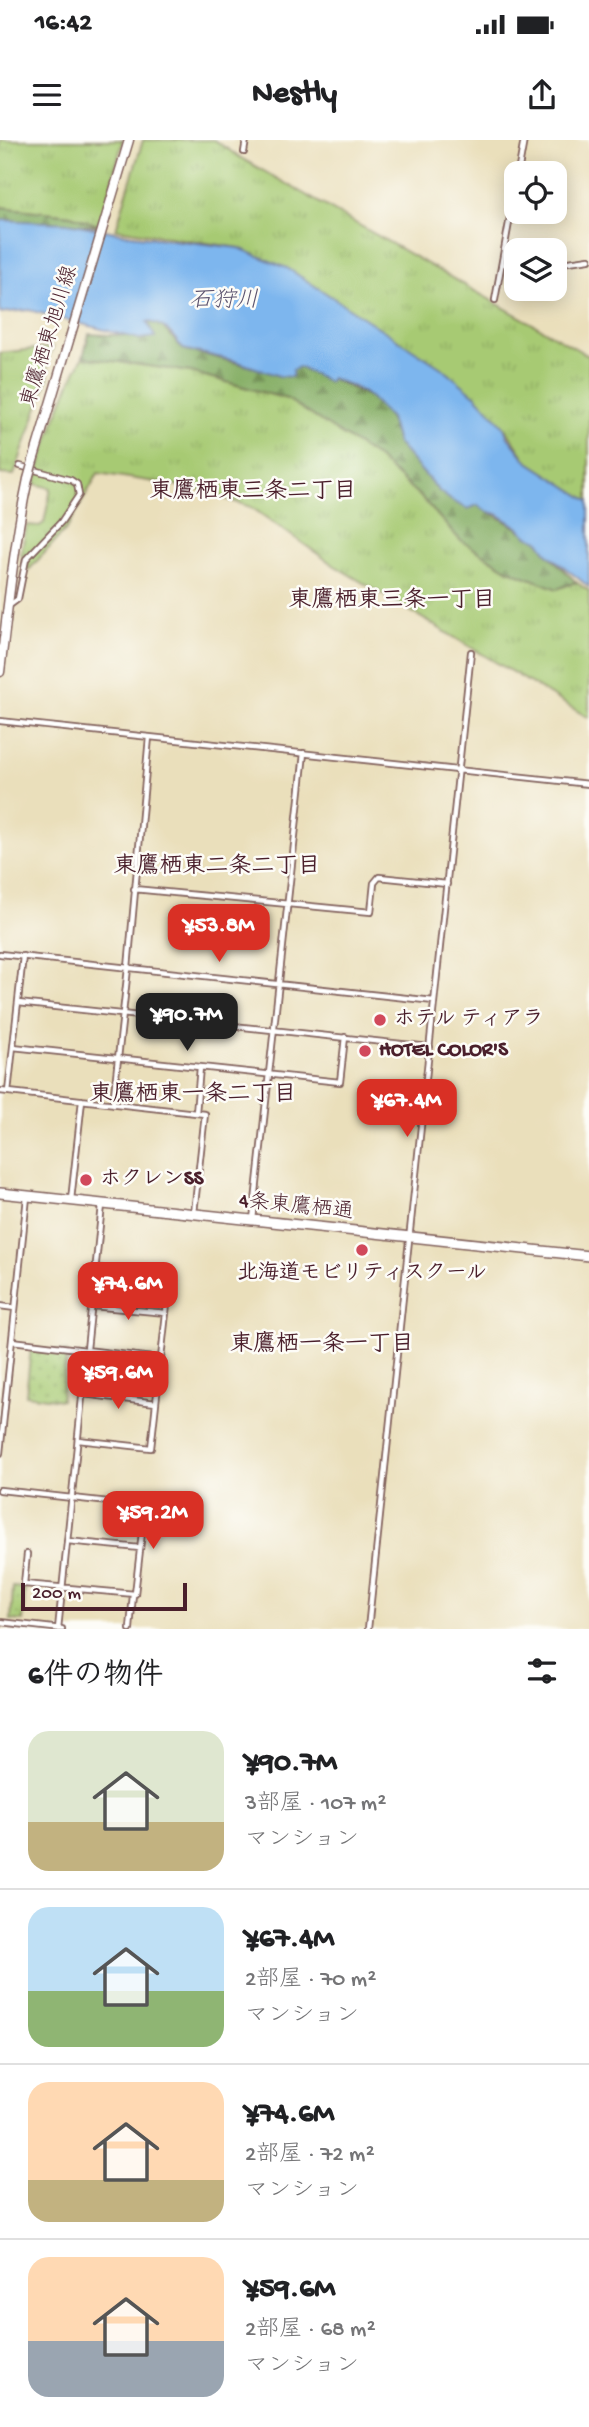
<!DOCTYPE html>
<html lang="ja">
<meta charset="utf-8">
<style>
body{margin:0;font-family:"Gochi Hand","Klee One",sans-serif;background:#f2f2f2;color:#202124;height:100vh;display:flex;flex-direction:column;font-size:26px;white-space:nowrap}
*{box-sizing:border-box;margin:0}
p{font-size:23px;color:#757577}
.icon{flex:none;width:38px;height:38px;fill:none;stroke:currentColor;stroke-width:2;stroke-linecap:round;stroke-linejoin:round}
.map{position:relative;height:1489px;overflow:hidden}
.side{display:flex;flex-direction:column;background:#fff;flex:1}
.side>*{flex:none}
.tools{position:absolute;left:504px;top:21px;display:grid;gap:14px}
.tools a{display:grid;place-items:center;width:63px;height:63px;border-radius:14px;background:#fff;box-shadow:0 4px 18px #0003;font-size:35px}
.scale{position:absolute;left:21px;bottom:18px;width:166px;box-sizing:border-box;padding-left:7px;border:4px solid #4a1f2b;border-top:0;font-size:19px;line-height:24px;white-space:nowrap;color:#4a1f2b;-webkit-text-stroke:5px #fdfcf7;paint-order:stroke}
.price{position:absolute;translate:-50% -60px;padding:0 16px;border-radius:14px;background:#d93025;color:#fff;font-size:23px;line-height:46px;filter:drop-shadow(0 2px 4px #0008)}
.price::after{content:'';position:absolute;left:50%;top:42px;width:21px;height:16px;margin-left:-10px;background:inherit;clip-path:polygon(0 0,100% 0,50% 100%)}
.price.active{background:#222;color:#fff}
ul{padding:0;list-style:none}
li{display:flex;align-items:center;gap:21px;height:175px;padding:0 28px}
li+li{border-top:2px solid #e0e0e0}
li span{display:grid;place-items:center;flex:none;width:196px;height:140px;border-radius:21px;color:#555}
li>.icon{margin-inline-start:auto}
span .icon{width:84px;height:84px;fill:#fffc;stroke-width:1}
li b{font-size:30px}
h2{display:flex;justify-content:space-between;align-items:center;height:84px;padding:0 28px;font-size:30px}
.status{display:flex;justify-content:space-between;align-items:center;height:49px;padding:0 35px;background:#fff;direction:ltr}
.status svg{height:19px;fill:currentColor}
header{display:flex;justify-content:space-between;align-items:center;height:91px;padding:0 28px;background:#fff;font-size:32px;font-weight:700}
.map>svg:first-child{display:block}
</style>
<div class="status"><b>16:42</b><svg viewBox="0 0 49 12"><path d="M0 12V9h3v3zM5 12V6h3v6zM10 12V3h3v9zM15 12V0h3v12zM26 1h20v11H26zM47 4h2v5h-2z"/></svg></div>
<header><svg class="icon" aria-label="menu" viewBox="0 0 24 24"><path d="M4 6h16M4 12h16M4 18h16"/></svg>Nestly<svg class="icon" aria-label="share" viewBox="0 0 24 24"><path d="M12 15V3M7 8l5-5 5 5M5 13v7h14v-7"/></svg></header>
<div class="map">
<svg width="589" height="1489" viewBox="0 0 589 1489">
<defs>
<pattern id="grass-tufts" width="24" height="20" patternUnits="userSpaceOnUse" patternTransform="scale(1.75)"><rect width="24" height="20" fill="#a7ca73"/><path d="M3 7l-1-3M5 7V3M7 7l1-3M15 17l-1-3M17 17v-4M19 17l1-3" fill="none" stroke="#91ad64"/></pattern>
<pattern id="forest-firs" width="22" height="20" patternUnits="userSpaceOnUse" patternTransform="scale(1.75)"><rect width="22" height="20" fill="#85ae65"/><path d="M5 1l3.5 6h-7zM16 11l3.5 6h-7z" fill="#6f8d53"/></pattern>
<pattern id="park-dots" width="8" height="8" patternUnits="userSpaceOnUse" patternTransform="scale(1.75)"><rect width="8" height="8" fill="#a7ca73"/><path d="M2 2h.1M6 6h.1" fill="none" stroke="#91ad64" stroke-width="1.8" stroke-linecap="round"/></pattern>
</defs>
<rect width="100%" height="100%" fill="#fdfcf7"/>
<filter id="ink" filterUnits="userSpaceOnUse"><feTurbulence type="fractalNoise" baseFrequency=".0143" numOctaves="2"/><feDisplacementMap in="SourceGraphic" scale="14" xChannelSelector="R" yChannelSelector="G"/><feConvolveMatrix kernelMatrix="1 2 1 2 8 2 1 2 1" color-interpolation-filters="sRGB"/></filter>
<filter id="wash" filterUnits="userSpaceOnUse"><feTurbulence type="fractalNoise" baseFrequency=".00686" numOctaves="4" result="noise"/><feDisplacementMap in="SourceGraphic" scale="28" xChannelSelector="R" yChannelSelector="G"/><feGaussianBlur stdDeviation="1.57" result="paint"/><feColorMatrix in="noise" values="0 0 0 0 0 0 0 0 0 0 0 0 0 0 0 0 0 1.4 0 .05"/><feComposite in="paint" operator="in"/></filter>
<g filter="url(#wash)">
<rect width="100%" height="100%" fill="#eadfbb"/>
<!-- grass -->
<path fill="url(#grass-tufts)" stroke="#78744f" stroke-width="2" d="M0 0H123L100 86 71 75 0 67Z
M143 0H214L241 18 589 216V361L527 321 503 285 240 108 116 89Z
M53 207 47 221 48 238 14 335 0 334V213Z
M83 217 191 232 287 259 375 316 422 358 460 400 509 430 557 449 576 442 589 451V578L335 426 251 367 193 348 98 333 68 387 28 431 21 413 27 385 39 386 44 383 51 348 35 344C47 300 61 257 83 217Z"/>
<!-- forest -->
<path fill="url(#forest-firs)" stroke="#686648" stroke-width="2" d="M0 67 71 75 100 86 0 80Z
M146 182 159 183 183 209 292 237V230L299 227 329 241 330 238 370 257 390 278 397 303 439 351 478 365 539 401 548 414 576 442 557 449 509 430 460 400 422 358 375 316 287 259 191 232 83 217 89 194 155 197Z"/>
<!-- park -->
<path fill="url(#park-dots)" stroke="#78744f" stroke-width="2" d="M31 1208 67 1212 61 1260 26 1255Z
M13 1447 25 1448 23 1481 11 1480Z"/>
<!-- water -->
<path fill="#7db6ee" stroke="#646a8c" stroke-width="2" d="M0 80 68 83 131 95 239 108 287 128 443 229 476 256 503 285 508 297 527 321 589 361V447L548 414 539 401 527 396 518 387 497 374 486 371 478 365 468 369 452 361 439 351 397 303 390 278 370 257 354 247 331 238 329 242 299 227 293 230 292 237 279 236 235 221 183 209C173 195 165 183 147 182L155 197 139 199 29 170 0 173Z"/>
</g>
<g filter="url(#ink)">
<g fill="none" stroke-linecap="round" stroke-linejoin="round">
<defs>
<path id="street" d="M244 12 246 0
M518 33 524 0
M502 124H516
M555 124 589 119
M495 160 516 44
M10 465 18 459 26 419 61 382 79 355 77 344 71 340 20 326
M0 581 589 644
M134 749 371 772 374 743 379 737 447 744
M0 814 434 861
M18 863 430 907
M13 907 340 942 345 897
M0 951 205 974 194 1073
M8 952 23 816
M113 964 128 828 149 597
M196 973 200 927
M71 1060 82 960
M253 1080 304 613
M0 1166 15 1168
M92 1166 166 1173
M12 1201 161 1219
M83 1254 156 1263
M78 1300 151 1308 170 1137 96 1128
M0 1313 27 1057
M0 1350 145 1366 135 1454 24 1444 27 1414
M67 1401 140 1408
M0 1482 62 1489
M58 1489 102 1065
M130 1489 133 1454
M368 1489 471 512"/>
<path id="primary" d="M33 321 129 0
M0 532C8 467 14 403 28 339"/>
<path id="highway" d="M0 1053 589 1116"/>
</defs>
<!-- street casing -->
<use href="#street" stroke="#82625d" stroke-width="8"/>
<!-- primary casing -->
<use href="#primary" stroke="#82625d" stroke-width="11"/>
<!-- highway casing -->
<use href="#highway" stroke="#82625d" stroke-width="12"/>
<!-- street -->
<use href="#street" stroke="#fff" stroke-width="4.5"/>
<!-- primary -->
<use href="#primary" stroke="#fff" stroke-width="8"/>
<!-- highway -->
<use href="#highway" stroke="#fff" stroke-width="9"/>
<defs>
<path id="primary-bridge" d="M28 339 33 321"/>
</defs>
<!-- primary-bridge casing -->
<use href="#primary-bridge" stroke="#82625d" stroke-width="11" stroke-linecap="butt"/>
<!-- primary-bridge -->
<use href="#primary-bridge" stroke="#fff" stroke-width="8"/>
</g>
</g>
<!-- markers -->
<g fill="#d1495b" stroke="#fdfcf7" stroke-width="2.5">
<circle cx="380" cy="880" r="7"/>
<circle cx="365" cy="911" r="7"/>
<circle cx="86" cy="1040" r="7"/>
<circle cx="362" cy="1110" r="7"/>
</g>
<g text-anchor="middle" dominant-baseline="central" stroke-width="5" stroke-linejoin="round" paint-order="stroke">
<!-- street labels -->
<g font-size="21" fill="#4a1f2b" stroke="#fdfcf7">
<text transform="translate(51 197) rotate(-73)">東鷹栖東旭川線</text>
<text transform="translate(296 1068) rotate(6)">4条東鷹栖通</text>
</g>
<!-- poi labels -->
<g font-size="21" font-weight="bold" fill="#4a1f2b" stroke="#fdfcf7" text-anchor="start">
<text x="394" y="880">ホテル ティアラ</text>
<text x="379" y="911">HOTEL COLOR'S</text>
<text x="100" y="1040">ホクレンSS</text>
<text x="362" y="1134" text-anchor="middle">北海道モビリティスクール</text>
</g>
<!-- water labels -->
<g font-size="23" font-style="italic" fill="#5c546f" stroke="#fdfcf7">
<text x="224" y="161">石狩川</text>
</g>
<!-- neighbourhood labels -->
<g font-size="23" font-weight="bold" fill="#4a1f2b" stroke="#fdfcf7">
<text x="253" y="352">東鷹栖東三条二丁目</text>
<text x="392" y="461">東鷹栖東三条一丁目</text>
<text x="217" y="727">東鷹栖東二条二丁目</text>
<text x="193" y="955">東鷹栖東一条二丁目</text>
<text x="322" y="1205">東鷹栖一条一丁目</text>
</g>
</g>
</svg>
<div class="tools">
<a><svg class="icon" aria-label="locate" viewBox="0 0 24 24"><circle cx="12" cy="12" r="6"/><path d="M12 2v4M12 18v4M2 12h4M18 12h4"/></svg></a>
<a><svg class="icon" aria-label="layers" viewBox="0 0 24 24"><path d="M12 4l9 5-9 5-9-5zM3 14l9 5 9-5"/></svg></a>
</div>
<div class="scale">200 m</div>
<b class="price" style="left:219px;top:824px">¥53.8M</b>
<b class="price active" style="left:187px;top:913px">¥90.7M</b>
<b class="price" style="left:407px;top:999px">¥67.4M</b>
<b class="price" style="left:128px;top:1182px">¥74.6M</b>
<b class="price" style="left:118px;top:1271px">¥59.6M</b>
<b class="price" style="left:153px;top:1411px">¥59.2M</b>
</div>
<section class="side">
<h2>6件の物件<svg class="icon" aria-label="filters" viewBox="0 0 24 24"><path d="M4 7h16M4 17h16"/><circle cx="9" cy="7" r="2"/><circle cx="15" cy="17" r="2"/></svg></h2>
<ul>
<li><span style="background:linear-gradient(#dfe7d0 65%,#c2b280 0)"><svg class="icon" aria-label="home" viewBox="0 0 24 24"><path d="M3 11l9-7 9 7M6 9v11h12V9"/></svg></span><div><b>¥90.7M</b><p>3部屋 · 107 m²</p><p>マンション</p></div></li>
<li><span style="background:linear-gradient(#bfe0f5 60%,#8fb573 0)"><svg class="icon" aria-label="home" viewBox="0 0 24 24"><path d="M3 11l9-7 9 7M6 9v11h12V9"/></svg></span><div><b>¥67.4M</b><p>2部屋 · 70 m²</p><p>マンション</p></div></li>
<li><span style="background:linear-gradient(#ffd9b3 70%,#c2b280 0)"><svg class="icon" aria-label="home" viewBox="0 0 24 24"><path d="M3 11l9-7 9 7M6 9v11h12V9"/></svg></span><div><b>¥74.6M</b><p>2部屋 · 72 m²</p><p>マンション</p></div></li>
<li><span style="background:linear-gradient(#ffd9b3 60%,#9aa5b1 0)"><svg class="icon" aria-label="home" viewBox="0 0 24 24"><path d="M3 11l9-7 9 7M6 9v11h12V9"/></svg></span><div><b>¥59.6M</b><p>2部屋 · 68 m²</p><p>マンション</p></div></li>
</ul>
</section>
